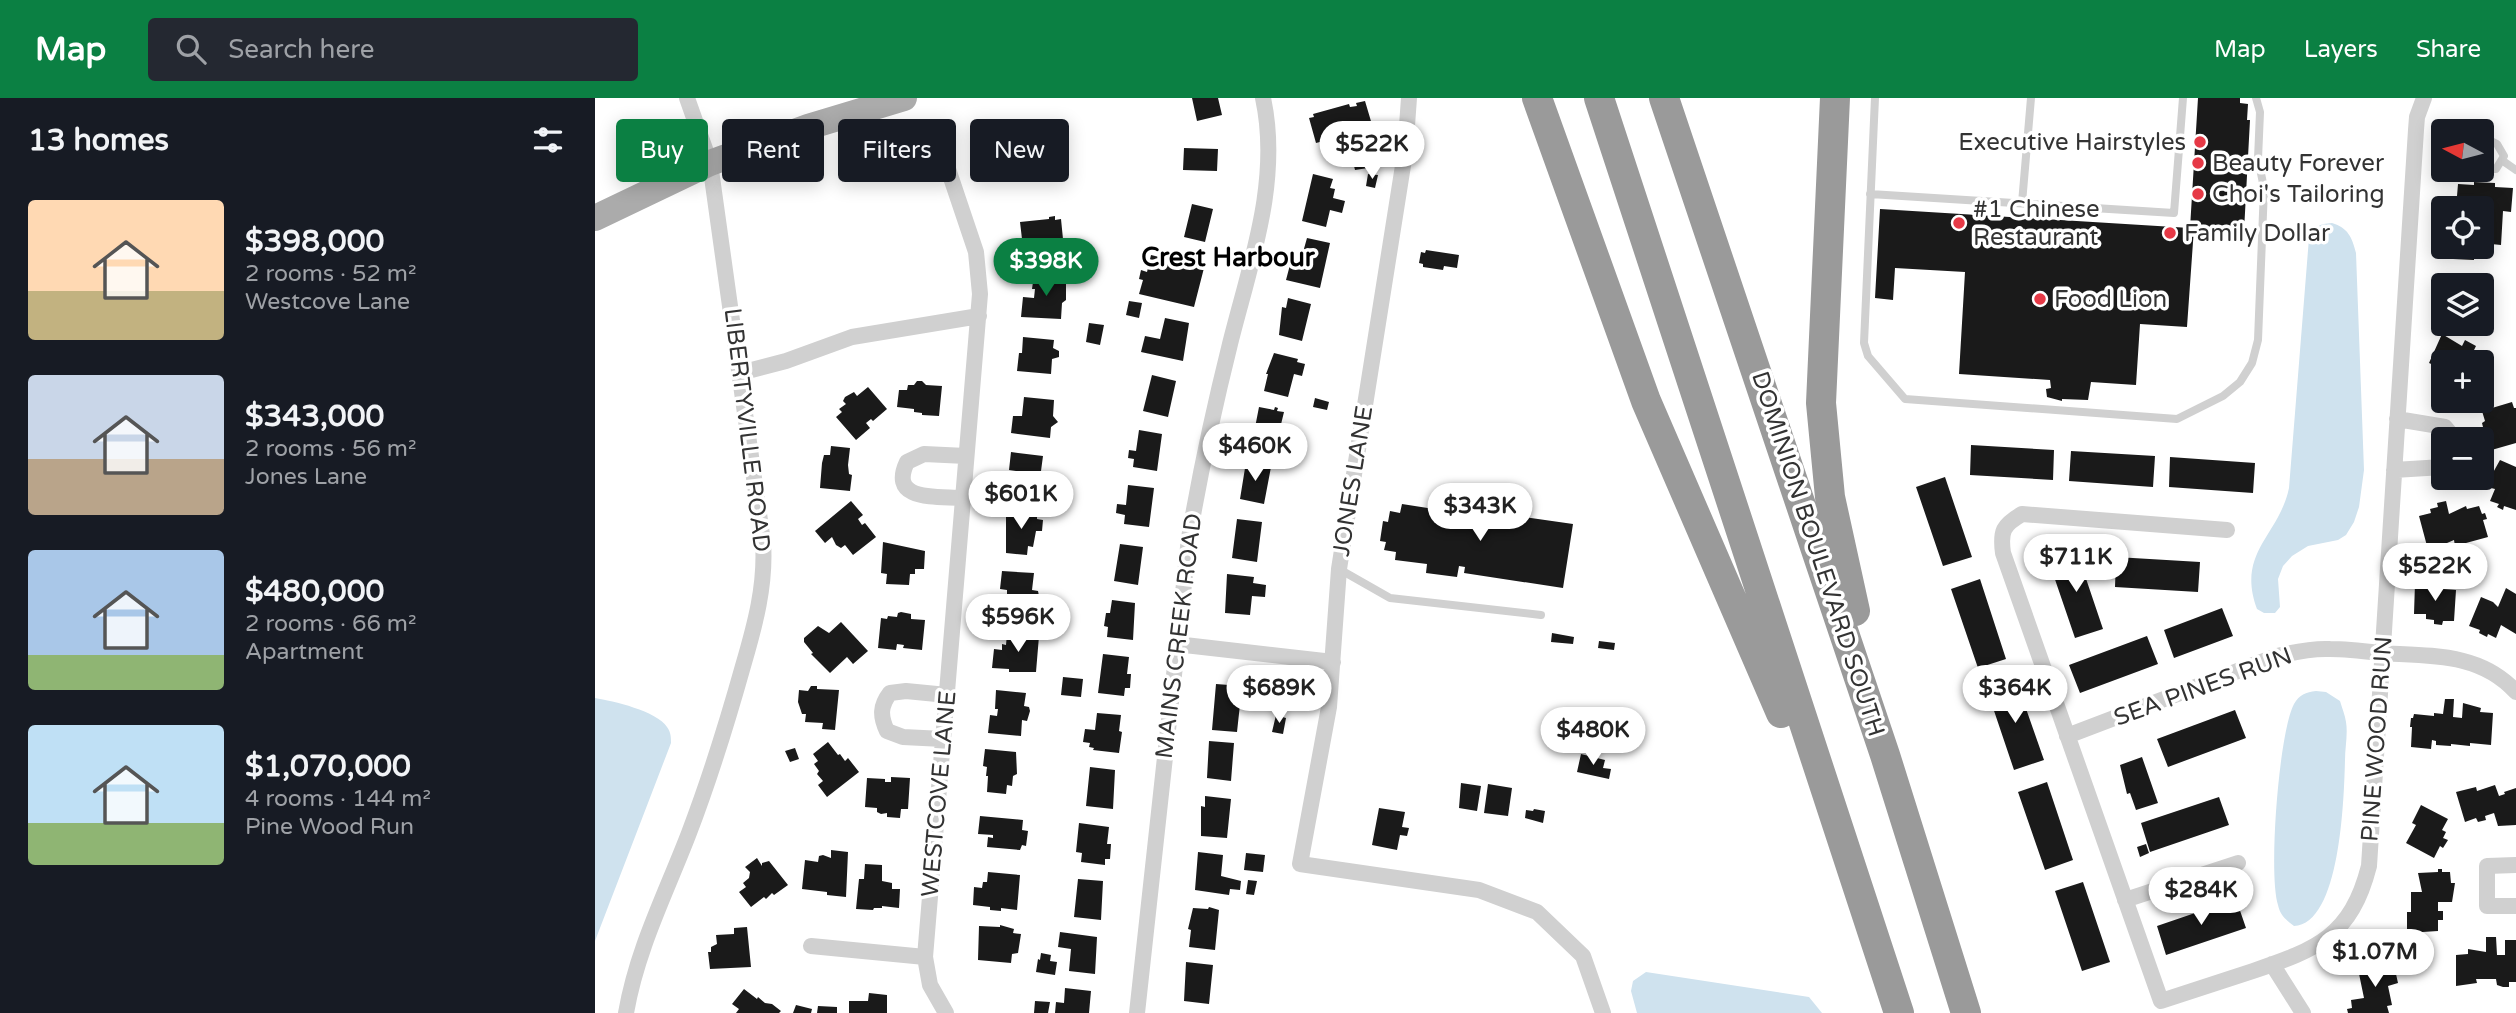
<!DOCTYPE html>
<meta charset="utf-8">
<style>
body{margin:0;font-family:"Varela Round",sans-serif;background:#242831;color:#f1f3f6;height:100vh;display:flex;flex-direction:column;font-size:26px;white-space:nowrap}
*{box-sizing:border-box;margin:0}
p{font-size:23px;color:#9ea1a6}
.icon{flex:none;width:38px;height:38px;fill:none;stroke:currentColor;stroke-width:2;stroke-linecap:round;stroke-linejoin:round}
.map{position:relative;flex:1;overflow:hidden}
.panel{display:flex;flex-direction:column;background:#171b24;width:595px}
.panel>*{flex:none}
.top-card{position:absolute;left:21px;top:21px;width:665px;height:63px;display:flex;gap:14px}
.needle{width:46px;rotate:277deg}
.controls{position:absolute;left:1836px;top:21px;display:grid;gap:14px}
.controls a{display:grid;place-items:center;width:63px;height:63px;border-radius:7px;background:#171b24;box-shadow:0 4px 18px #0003;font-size:35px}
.price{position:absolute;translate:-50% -60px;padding:0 16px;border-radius:24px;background:#fff;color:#222;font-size:23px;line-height:46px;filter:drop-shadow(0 2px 4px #0008)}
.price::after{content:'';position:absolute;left:50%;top:42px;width:21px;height:16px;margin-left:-10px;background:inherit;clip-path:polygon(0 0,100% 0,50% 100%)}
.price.active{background:#0b8043;color:#fff}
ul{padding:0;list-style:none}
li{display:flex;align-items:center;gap:21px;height:175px;padding:0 28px}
li span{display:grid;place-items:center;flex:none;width:196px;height:140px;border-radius:7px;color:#555}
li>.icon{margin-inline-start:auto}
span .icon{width:84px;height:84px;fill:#fffc;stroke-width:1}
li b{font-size:30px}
h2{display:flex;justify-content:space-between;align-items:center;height:84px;padding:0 28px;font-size:30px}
.tag{padding:0 24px;border-radius:7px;background:#171b24;box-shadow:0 4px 18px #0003;font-size:24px;line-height:63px}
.tag.active{background:#0b8043;color:#fff}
header{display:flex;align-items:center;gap:42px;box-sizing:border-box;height:98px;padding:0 35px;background:#0b8043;color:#fff}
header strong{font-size:33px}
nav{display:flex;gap:38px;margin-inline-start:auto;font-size:24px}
.search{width:490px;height:63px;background:#242831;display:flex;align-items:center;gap:18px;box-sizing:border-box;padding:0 24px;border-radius:7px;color:#9ea1a6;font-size:26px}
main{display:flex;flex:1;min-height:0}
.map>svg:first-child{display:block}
</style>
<header>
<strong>Map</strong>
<div class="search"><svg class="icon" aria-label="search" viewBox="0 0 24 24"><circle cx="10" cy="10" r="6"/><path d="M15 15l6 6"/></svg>Search here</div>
<nav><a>Map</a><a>Layers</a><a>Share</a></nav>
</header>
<main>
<section class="panel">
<h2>13 homes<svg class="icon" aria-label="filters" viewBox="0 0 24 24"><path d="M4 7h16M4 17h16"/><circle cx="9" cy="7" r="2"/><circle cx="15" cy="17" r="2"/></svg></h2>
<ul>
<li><span style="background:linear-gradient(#ffd9b3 65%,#c2b280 0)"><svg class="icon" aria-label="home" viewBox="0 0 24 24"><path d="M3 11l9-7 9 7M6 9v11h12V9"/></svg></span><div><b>$398,000</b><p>2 rooms · 52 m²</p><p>Westcove Lane</p></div></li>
<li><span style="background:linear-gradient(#c9d6e8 60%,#b9a48a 0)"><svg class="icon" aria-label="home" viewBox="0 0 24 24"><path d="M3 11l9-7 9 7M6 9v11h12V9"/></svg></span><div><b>$343,000</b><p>2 rooms · 56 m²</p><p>Jones Lane</p></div></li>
<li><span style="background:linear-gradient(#a9c7e8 75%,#8fb573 0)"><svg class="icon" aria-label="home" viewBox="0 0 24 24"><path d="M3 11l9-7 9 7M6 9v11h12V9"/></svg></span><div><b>$480,000</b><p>2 rooms · 66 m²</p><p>Apartment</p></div></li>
<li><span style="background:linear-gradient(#bfe0f5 70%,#8fb573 0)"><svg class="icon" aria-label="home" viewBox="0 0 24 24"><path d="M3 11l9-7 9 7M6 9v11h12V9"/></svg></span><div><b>$1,070,000</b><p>4 rooms · 144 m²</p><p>Pine Wood Run</p></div></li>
</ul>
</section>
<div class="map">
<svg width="1921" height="915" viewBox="0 0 1921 915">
<rect width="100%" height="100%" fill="#fff"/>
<!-- water -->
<path fill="#cfe2ee" d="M1737 125C1753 130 1757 139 1761 155L1769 372 1764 409 1759 424 1751 437 1743 442 1713 448 1697 458 1688 468 1683 481 1685 509 1680 515H1669L1662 511C1641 454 1684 438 1694 390L1714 140C1720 128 1724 126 1737 125Z
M1721 593 1731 594 1745 603C1747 610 1750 617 1751 624 1753 636 1750 650 1750 662 1749 697 1746 826 1699 828 1691 822 1685 817 1683 807 1673 776 1684 634 1699 606 1704 597 1711 594 1721 593Z
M0 600C18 603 62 613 72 629 76 634 76 640 76 645L0 843Z
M1051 874 1214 899 1227 915H1042L1036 893 1038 883Z"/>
<!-- building -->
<path fill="#1a1a1a" d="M597 0H623L627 17 602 23Z
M1603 0H1645V5L1653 6 1652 22H1655L1649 133 1599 130 1592 229 1545 226 1541 287 1496 284 1493 302 1467 301V303L1452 299 1451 291 1456 290 1455 282 1364 276 1370 174 1300 170 1298 202 1280 200 1285 111 1595 130Z
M770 3 778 30 721 45 714 20 719 19 718 16 754 6 755 9 762 8 761 5Z
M589 50 623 51 622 73 588 72Z
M771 62 773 70 760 72 758 64Z
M718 76 738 81 735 90 740 91 738 100 750 103 747 115 735 112 731 129 707 123Z
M773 76 783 77 780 90 771 88Z
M1879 84 1900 85V89L1918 90 1916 114 1908 113 1906 147 1886 145V110H1861L1863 86 1879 87Z
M597 106 618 111 610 144 589 139Z
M460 118V122L466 121 469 151 438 154 435 146 437 140 427 141 425 124 454 121V119Z
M712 140 735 145 725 190 691 182 696 163 705 165Z
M1859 149H1879V162L1858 161Z
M831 152 864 157 862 170 849 168 848 172 828 169V166L824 165 826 154 830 155Z
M556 157 609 170 599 209 544 196 548 182 544 181 546 172 552 174Z
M439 177 471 180V202L467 205 466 221 426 219 428 199 439 200 440 191H437Z
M693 200 716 206 707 243 684 237 687 209 691 210Z
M534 203 547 205 544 220 531 217Z
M570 220 594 225 588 263 546 254 550 238 565 241Z
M494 225 509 227 505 247 491 244Z
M1847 236 1867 248 1870 242 1881 248 1878 254 1881 255 1878 264H1848V271L1834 265Z
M428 239 459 242 458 250 464 253V259L457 261 456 276 422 273 424 255H427Z
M679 255 703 261 702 264 710 266 707 278 699 276 693 299 669 293 673 276H671Z
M1886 267 1896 271 1886 293Z
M557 277 581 283 573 319 548 313Z
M322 283H327L331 287 347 288 344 318 327 317V315L319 314V311L302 309 304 292H312L313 287H319Z
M273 289 292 311 278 323 276 321 271 325 275 330 261 342 241 319 247 314 244 311 251 306 248 303 250 299 259 294 262 298Z
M429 299 459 302 458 318 463 324 456 329 455 340 416 335 418 318H427Z
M720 300 734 304 732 312 718 309Z
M1917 304 1919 310H1921V345L1893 353 1885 334 1889 333 1887 325 1890 323 1887 313Z
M664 309 679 312 680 309 683 310 682 313 689 314 680 351 657 345Z
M544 332 567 336 562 373 538 369 539 361 533 360 534 352 541 353Z
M1376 347 1459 352 1458 382 1375 377Z
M236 348 255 350 253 367 254 376 257 377 255 393 225 390 227 365 229 357H235Z
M1476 353 1560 358 1558 389 1474 383Z
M416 354 448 358 446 373 452 374 453 377 451 387H447L445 401 416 398 418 380H420L421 373 414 372Z
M1575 359 1660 365 1658 395 1574 389Z
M1905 362 1921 369V412L1909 408 1908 412 1902 409 1904 406 1895 403 1900 391 1896 390 1899 383 1895 380Z
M651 364 676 369 669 406 645 401Z
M1350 379 1377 459 1348 468 1321 389Z
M533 387 559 390 554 429 529 426 530 417 521 415 522 406 531 407Z
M840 402 879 408V412L978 426 968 490 869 475 870 469 864 468 862 479 831 475 832 466 800 462 801 454 789 452 791 444 785 443 788 423 793 424 795 413 805 415 807 406 839 411Z
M256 403 268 417 263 421 267 427 270 425 281 439 258 457 250 447 246 450 241 447 237 439 230 445 220 433Z
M1851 403 1854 416 1871 408 1872 411 1884 408 1887 416 1890 415 1892 421 1888 422 1893 439 1860 448 1859 442 1845 448 1844 445 1832 448 1824 418 1836 415 1835 411 1843 409 1842 405Z
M411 412 442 415V421L448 422 447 433H441L438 449 433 448 432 457 411 455Z
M642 421 667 424 662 464 637 460Z
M288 444 330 453 329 471H320V476H315L314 487 291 486 292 476 286 475Z
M525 446 548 449 543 487 519 483Z
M1481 451 1508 531 1480 540 1453 461Z
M1521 459 1605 464 1603 494 1520 489Z
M407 473 439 475 437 492 443 493 444 498 442 507 438 506 436 519 407 517 409 498H412V492L405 491Z
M632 476 659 479 658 485 671 487 670 499 657 498 655 517 630 515Z
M1385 481 1411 561 1383 570 1356 491Z
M1820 485 1841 486V494L1848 491 1861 492 1859 523H1848L1847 527 1839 526V522L1831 521V516H1819Z
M1911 490 1921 496V536L1906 527 1901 540 1893 536 1892 539 1884 535 1885 532 1874 528 1886 499 1898 504 1903 509Z
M517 502 540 505 538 542 512 539 513 529 509 528 511 515H515Z
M1627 510 1638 538 1579 560 1569 532Z
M306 514 316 516V521L330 522 327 552 308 550 309 547 302 546 301 552 283 550 286 520 292 521 293 518 302 519 303 515Z
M246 524 273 553 258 566 252 559 235 575 216 556 218 555 209 544V540L223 528 234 535Z
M957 535 979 539 978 546 956 544Z
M412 536 444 538 441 574H414V571L397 570 399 551 407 552V546L411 547Z
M1552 538 1563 566 1485 595 1474 567Z
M1004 543 1020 545 1019 552 1003 550Z
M508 556 534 559 532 576H536L535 590H530L529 598 503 595Z
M468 579 488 581 486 599 466 597Z
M1421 582 1449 662 1419 672 1392 592Z
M621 586 647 588 642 634 617 632Z
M216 588H222V591L244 592 240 632 227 631 228 625 210 624 211 616H207L203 604 204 592 213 593Z
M687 588 697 590 694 607 684 605Z
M401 592 431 595 429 608 434 609 435 613 432 623 427 622 426 638 393 635 395 617 402 618 403 611H400Z
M1850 601H1859L1858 619 1867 620 1868 605 1886 610 1885 614 1898 615 1896 647 1875 645V648L1856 646V648L1841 647V643L1837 642 1836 651 1816 649 1817 629H1815L1816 620H1818L1819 616 1839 618V615L1848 616Z
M1640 612 1651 640 1573 669 1562 641Z
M502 615 526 617 524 633 527 634 524 655 498 652 499 650 494 649 495 645 488 644 490 631 500 632Z
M681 617 691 620 688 636 677 634Z
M614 643 639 645 636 683 612 680Z
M233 644 243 657 245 656 250 663 253 660 264 674 232 699 223 687 228 683 222 676 224 673 219 666 223 663 218 656Z
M200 650 204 661 195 664 190 653Z
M390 651 421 654 422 676 418 678 417 688 412 687 411 696 392 694 393 678H391L392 669 388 668Z
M986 656 1010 662 1008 670 1016 671 1014 681 982 674Z
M1547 659 1563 705 1541 712 1535 695 1532 696 1525 667Z
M495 669 520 672 518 711 491 708Z
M296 679 315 680 313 711H306L305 720 292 719V715L286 716 282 714V710L270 709 272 680 290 681V684H296Z
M1452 684 1478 762 1450 772 1423 694Z
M866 685 886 688 882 713 864 710Z
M893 686 917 690 913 718 889 715Z
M1900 687 1904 698 1910 696 1909 694 1921 690V727L1903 728 1899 715 1890 718 1891 722 1883 724 1881 720 1870 724 1861 694 1881 689 1882 693Z
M610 698 636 701 632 740 606 738V708L610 709Z
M1624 699 1634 727 1555 754 1546 725Z
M1826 707 1853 721 1847 732 1851 734 1848 740 1853 742 1848 750 1845 748 1839 760 1811 745 1821 727 1817 725Z
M784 710 810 714 807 729 814 730 812 738 805 737 802 752 777 747Z
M939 711 950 713 948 725 930 720 931 712 938 713Z
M385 718 428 722 427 732 433 733 431 748 427 747 425 752 392 749 393 739 398 740V737L383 736Z
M484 725 514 729 512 746H516L515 761H510V767L486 764 487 755 481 754Z
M1551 746 1554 755 1545 759 1542 749Z
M236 752 253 754 251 799 232 797V794L207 791 210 762 223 764 224 758 228 757 236 760Z
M603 754 628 757 626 778 646 783 645 792 635 791 634 797 600 792Z
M651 755 670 757 668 774 649 772Z
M162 760 167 768V765L174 763 193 787 179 797 177 795 171 801 169 799 156 809 144 794 151 789 148 785 154 780 155 774 150 769Z
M270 766 287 767V783L297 785V791H305L304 810 287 808V810H279L278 812 261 811 264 781H269Z
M1843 771H1847V774H1855L1856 785H1860L1857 804H1843V813H1848V822H1843V833L1812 835V814H1816V794H1827L1823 775 1843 774Z
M393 774 425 777 422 812 406 810V813L395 812V809L378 807 379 789 387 790 388 784H392Z
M483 781 508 783 506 822 479 819Z
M653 782 662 783 659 797 651 796Z
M1488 784 1515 864 1487 873 1460 793Z
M1641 801 1651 830 1571 857 1562 828Z
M614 809 624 812 620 852 594 849 596 832 593 831 598 810 613 811Z
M405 827 419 831 418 835 426 836 423 855 417 856 416 865 383 862 384 828 405 829Z
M152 829 156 869 115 871 113 854H116V849L122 846 121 837 139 836V830Z
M465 834 502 839 500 876 474 873 476 851 463 849Z
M1891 839H1901L1902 857H1910V842H1921V884H1914V889H1908L1902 887 1901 881H1881L1882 885 1861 888V857L1873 856V851L1891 854Z
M446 855 456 857 455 863 462 864 460 877 441 874 443 861 445 862Z
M1779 861 1780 868 1796 865 1798 877 1801 876 1803 885 1793 888 1797 907 1792 908 1794 915H1753L1752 911 1757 910 1756 902 1769 900 1763 871 1775 869 1773 862Z
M591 864 618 867 614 906 589 903Z
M470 890 496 893 494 915H460L461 904 469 905Z
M149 891 162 901 163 899 170 905 177 906 186 913 184 915H141L144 911 137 906Z
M274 895 292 897V915H254V903H273Z
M440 903 455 904 453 915H439Z
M201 907 217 911 216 915H198Z
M223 908 242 909V915H222Z"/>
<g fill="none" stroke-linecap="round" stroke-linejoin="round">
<!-- lane -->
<path stroke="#d0d0d0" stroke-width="8" d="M1280 0 1269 245 1273 258 1310 301 1582 321 1628 298 1645 284 1657 265 1663 242 1669 90 1663 61 1665 14 1661 0
M1886 44 1894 42 1902 46 1909 58 1901 71H1886
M1908 63 1921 72
M1275 96 1579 115 1588 0
M1427 105 1436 0
M744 471 795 500 946 517"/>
<!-- street -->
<path stroke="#d0d0d0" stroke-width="16" d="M814 0 810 55 744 471 734 609 705 766 884 792 942 814 988 858 1008 915
M349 59 381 154 385 196 330 859 335 887 351 915
M145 275 191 263 257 239 384 218
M1802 321 1850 329 1855 335V341
M1799 372 1848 369
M367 400C342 398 293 404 312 364L329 356 371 358
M1632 432 1427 416C1408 427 1405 433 1408 455L1566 903C1597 893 1628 883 1658 873 1723 851 1756 838 1774 768L1821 32 1822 19 1829 0
M581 546 738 564
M1472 638 1682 558C1699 554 1717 550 1735 551 1752 551 1768 553 1784 555 1834 558 1885 554 1921 594
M348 641 308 639 292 633C285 618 285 608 295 595L311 593 352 597
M1921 767 1892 768V808H1921
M1530 802 1643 765
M216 848 330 859
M1677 866 1708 915
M31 915C42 851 71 795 94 735 115 680 132 625 148 568 160 527 171 487 168 444L115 65 92 0
M542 915 594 440C605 375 619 310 635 246 655 166 686 83 668 0"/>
<!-- primary -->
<path stroke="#ababab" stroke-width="26" d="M0 120 115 65 213 29 309 0"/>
<!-- highway -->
<path stroke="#9a9a9a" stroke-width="30" d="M942 0 1051 303 1186 615
M1004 0 1304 915
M1069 0 1290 657 1371 915
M1240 0 1226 305 1235 399 1260 513"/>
</g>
<!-- markers -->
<g fill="#e63946" stroke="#fff" stroke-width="2.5">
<circle cx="1605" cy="44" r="7"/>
<circle cx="1603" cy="65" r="7"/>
<circle cx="1603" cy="96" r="7"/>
<circle cx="1364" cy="125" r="7"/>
<circle cx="1575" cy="135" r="7"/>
<circle cx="1445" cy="201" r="7"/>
</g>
<g text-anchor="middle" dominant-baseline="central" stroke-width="7" stroke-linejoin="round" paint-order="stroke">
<!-- poi labels -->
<g font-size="24" fill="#333" stroke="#fff" text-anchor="start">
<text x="1591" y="44" text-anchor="end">Executive Hairstyles</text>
<text x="1617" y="65">Beauty Forever</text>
<text x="1617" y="96">Choi's Tailoring</text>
<text x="1378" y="111">#1 Chinese<tspan x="1378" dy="28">Restaurant</tspan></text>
<text x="1589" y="135">Family Dollar</text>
<text x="1459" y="201">Food Lion</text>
</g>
<!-- street labels -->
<g font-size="24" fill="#333" stroke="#fff">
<text transform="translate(152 332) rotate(83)">LIBERTYVILLE ROAD</text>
<text transform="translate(758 383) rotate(-81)">JONES LANE</text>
<text transform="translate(1223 456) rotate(72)">DOMINION BOULEVARD SOUTH</text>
<text transform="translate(584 538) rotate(-83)">MAINS CREEK ROAD</text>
<text transform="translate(1608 589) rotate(-20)">SEA PINES RUN</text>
<text transform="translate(1782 641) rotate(-86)">PINE WOOD RUN</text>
<text transform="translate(344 696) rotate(-85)">WESTCOVE LANE</text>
</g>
<!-- neighbourhood labels -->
<g font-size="26" font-weight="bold" fill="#000" stroke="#fff">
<text x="633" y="159">Crest Harbour</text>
</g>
</g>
</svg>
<div class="controls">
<a><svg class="needle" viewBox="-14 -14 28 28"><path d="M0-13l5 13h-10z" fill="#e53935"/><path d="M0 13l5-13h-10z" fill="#9ea1a6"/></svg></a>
<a><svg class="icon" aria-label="locate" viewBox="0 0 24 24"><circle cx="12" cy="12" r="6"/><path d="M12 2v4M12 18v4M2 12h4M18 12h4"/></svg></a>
<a><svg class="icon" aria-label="layers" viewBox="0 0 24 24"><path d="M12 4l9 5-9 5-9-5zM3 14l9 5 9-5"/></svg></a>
<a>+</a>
<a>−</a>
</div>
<b class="price" style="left:777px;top:83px">$522K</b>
<b class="price active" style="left:451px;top:200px">$398K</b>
<b class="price" style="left:660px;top:385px">$460K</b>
<b class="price" style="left:426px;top:433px">$601K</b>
<b class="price" style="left:885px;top:445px">$343K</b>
<b class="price" style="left:1481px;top:496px">$711K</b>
<b class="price" style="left:1840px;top:505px">$522K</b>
<b class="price" style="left:423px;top:556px">$596K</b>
<b class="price" style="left:684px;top:627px">$689K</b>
<b class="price" style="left:1420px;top:627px">$364K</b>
<b class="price" style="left:998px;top:669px">$480K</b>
<b class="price" style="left:1606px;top:829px">$284K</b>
<b class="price" style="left:1780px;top:891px">$1.07M</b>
<div class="top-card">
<a class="tag active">Buy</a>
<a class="tag">Rent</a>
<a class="tag">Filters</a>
<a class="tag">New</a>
</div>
</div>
</main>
